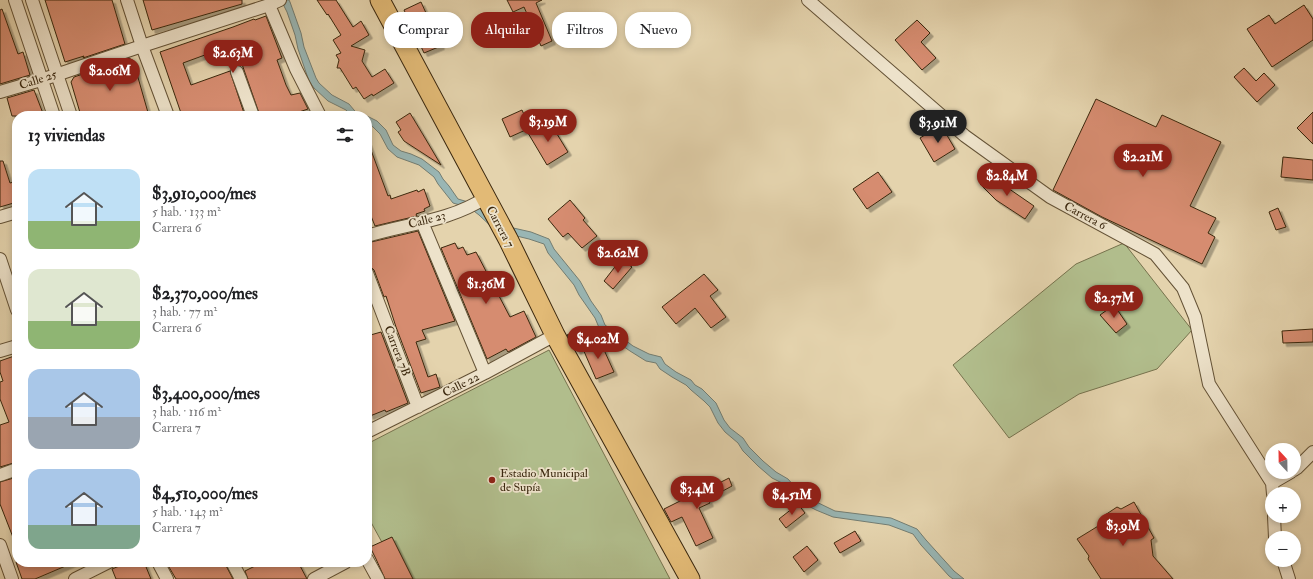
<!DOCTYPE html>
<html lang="es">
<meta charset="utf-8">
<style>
body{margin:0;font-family:"IM FELL Double Pica",serif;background:#f2f2f2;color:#202124;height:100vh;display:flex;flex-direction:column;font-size:15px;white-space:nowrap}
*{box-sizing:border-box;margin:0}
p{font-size:13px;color:#757577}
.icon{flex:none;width:22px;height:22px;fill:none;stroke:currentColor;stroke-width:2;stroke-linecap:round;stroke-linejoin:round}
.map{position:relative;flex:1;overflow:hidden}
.sheet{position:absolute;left:12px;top:111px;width:360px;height:456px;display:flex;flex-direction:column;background:#fff;border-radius:16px;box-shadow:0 2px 6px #0003}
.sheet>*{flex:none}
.hud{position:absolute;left:384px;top:12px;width:380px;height:36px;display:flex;gap:8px}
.needle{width:26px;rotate:338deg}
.buttons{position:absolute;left:1265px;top:443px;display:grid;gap:8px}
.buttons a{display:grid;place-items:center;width:36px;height:36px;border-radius:50%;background:#fff;box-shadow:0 2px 6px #0003;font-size:20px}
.price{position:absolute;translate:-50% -34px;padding:0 9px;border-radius:14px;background:#8f2418;color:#fff;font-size:13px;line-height:26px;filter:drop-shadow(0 1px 2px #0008)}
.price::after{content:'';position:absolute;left:50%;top:24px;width:12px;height:9px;margin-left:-6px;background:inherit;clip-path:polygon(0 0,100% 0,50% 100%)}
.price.active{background:#222;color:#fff}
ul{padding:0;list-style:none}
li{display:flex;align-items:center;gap:12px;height:100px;padding:0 16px}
li span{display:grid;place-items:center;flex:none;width:112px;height:80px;border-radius:12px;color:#555}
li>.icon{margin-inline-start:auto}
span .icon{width:48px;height:48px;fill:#fffc;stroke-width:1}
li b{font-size:17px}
h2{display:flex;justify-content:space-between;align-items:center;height:48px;padding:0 16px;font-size:17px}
.chip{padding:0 14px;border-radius:16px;background:#fff;box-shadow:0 2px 6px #0003;font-size:14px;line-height:36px}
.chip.active{background:#8f2418;color:#fff}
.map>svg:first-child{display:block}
</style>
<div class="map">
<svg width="1313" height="579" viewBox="0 0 1313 579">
<defs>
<filter id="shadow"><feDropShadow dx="3.5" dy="3.5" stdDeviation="0" flood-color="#0004"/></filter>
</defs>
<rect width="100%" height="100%" fill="#e4d3ad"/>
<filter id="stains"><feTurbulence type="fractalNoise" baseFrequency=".005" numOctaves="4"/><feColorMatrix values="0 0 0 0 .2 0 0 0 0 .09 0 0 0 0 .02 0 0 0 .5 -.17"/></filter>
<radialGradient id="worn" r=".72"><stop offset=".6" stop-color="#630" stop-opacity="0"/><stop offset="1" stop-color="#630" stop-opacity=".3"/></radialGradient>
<!-- green -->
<path fill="#b1bd8c" stroke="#76724d" d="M1124 243 1192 330 1157 369 1079 394 1009 438 953 365 1076 264Z
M549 350 670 579H402L367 515V444Z"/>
<!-- water -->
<path fill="#99b6b4" stroke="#737d72" d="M281 0H289L290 2 301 33 304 47 316 78 319 83 332 95 349 104 359 116H362H352L346 110 328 101 314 88 309 81 298 49 295 35 287 12Z
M367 116 377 121 386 130 393 145 401 151 411 154 422 159 439 172 443 179 449 186 458 199 475 204 509 227 531 232 549 239 554 249 580 281 591 301 601 315 605 325 633 346 649 354 661 357 665 364 676 372 691 380 695 385 702 389 716 403 724 420 730 428 743 438 749 447 763 461 776 472 788 479 802 495 835 511 891 518 917 529 926 540 954 571 964 579H953L949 576 921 545 913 534 889 525 833 517 816 510 797 500 784 484 772 478 758 466 743 451 738 443 725 432 718 423 710 407 704 401 691 390 686 385 672 377 660 369 656 363 646 361 630 351 600 330 595 318 579 295 574 285 548 253 544 244 529 239 496 231 479 215 470 208 453 203 438 184 434 177 419 165 397 157 388 149 380 134 373 127 367 123Z"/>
<!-- building -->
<path fill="#d68c6f" stroke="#3a270e" filter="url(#shadow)" d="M45 0H112L125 44 83 58 84 56 65 62Z
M143 0H242V4L152 30Z
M317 0H336L353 27 361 21 369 35 351 46 365 50 362 61 372 77 385 69 394 83 373 96 372 94 364 99 356 87 353 89 340 68H337L339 60 336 55 341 53 333 40 341 35 328 14 327 15Z
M507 0H542L536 3 552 41 541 46 524 7 513 12Z
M421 2 441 46 424 53 404 10Z
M1304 5 1313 19V40L1272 67 1247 29 1269 15 1275 24Z
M2 9 18 54 23 52 30 75 0 84V10Z
M266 16 282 58 277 60 286 85 291 95 300 93 308 109 287 116H260L235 44 183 63 191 85 230 71 245 116H182L160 52 233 27 254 19 255 20Z
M917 20 930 33 921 42 936 58 922 70 895 40Z
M130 58V61L133 60 149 116H81L71 82 74 77Z
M1244 68 1256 81 1264 73 1275 85 1257 102 1234 77Z
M34 90 44 116H12L7 98Z
M1096 99 1156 127 1162 115 1221 142 1190 206 1216 218 1208 233 1215 237 1202 264 1102 217 1053 190Z
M522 110 530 128 510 137 502 119Z
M1313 112V144L1297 128Z
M410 113 425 138 441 165 404 141 398 132 401 130 396 122Z
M549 121 568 152 547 165 528 133Z
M941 125 955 149 934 162 920 138Z
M367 142H368L388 196 390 195 391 199 417 190 418 192 424 189 430 206 424 209 425 211 416 214 417 216 375 226 367 206Z
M1283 157 1313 160V180L1281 177Z
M0 161H3L10 183 17 181V202L0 207Z
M878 172 892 192 867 209 853 189Z
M989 175 1034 206 1025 219 996 200 980 184Z
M570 200 585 218 583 220 597 236 582 248 568 233 563 237 548 219Z
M1278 208 1286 227 1276 230 1269 212Z
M418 231 455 321 422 330 426 339 416 342 428 377 436 374 440 387 421 393 396 327 386 296 384 297 374 270 371 267 367 266V243Z
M455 243 458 249 463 247 467 255 476 252 510 317 524 311 536 337 508 352 506 349 487 359 441 248Z
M621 259 632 267 613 289 604 281Z
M704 274 718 290 710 296 726 317 711 328 695 308 676 324 662 307Z
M1114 305 1127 324 1116 333 1100 315Z
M581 328 590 344 577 351 567 335Z
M1313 329V342L1283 343 1282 331Z
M381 332 408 403 386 412 385 410 370 416 367 408V336Z
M600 341 614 372 596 379 583 349Z
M17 355V462L0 467V425L9 422 0 399V382L3 381 0 372V361Z
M17 477V545H16L0 504V482Z
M714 478 717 484 729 478 732 486 708 499 710 503 699 508 713 538 696 546 682 517 671 522 664 509 704 489 702 484Z
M1134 502 1154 538 1151 540 1153 556 1173 579H1101L1088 559 1089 556 1077 539 1108 520 1105 515 1117 507 1121 509Z
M798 504 805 513 786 528 779 519Z
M855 531 861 541 840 553 834 543Z
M392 537 413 579H385L376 559 370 547Z
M807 546 818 560 804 572 793 557Z
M16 562H75L35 579H22Z
M129 562H144L151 579H116L112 569Z
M166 562H224L233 579H176Z
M263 562H298L307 579H248L245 571Z"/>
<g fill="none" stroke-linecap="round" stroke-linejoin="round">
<defs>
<path id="minor" d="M15 0 54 116
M32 0 71 116
M127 0 142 46 168 116
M808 0 965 136 1050 197 1155 254 1183 288 1195 317 1209 384 1272 483 1273 494
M269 5 296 69 320 116
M237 72 253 116
M0 92 41 80 142 46 269 5 280 0
M0 217 17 212
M422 222 485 373
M367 236C406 224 450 221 485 198
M0 259 17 310
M367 273 418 407
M0 351 17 346
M367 432 485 373 555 335
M1294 470 1297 468 1313 452
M0 475 17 469
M1272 483 1291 472
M1274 516 1275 538
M0 545 12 579
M367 559 378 579
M1283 560 1289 579
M158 562 167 579
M232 562 241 579
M75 579 109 562
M314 579 346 562"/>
<path id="primary" d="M380 0 508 239 555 335 690 579"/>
</defs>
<!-- minor casing -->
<use href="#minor" stroke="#645236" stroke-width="14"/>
<!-- primary casing -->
<use href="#primary" stroke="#3a270e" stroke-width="21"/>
<!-- minor -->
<use href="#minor" stroke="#ede2ca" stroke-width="12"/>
<!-- primary -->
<use href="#primary" stroke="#e2ba76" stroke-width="19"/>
</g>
<!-- markers -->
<circle fill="#8f2418" stroke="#ede2ca" stroke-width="1.5" cx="492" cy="480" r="4"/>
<g text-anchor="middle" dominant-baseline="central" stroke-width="3.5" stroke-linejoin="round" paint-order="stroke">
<!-- street labels -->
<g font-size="12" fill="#3a270e" stroke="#ede2ca">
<text transform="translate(38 80) rotate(-18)">Calle 25</text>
<text transform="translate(1085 216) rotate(28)">Carrera 6</text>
<text transform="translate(427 220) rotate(-15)">Calle 23</text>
<text transform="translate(500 227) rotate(62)">Carrera 7</text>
<text transform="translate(397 351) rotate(69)">Carrera 7B</text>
<text transform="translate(461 385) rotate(-27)">Calle 22</text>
</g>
<!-- poi labels -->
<g font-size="12" fill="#3a270e" stroke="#ede2ca" text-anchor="start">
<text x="500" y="473">Estadio Municipal<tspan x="500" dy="14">de Supía</tspan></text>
</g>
</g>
<rect width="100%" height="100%" filter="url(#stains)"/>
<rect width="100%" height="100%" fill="url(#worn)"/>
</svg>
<div class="buttons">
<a><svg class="needle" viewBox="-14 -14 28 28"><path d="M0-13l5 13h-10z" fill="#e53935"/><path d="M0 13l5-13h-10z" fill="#757577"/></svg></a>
<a>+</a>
<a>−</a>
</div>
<b class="price" style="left:233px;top:74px">$2.63M</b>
<b class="price" style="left:110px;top:92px">$2.06M</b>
<b class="price" style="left:548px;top:143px">$3.19M</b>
<b class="price active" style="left:938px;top:144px">$3.91M</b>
<b class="price" style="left:1143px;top:178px">$2.21M</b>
<b class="price" style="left:1007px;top:197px">$2.84M</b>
<b class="price" style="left:618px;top:274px">$2.62M</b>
<b class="price" style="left:486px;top:305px">$1.36M</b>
<b class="price" style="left:1114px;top:319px">$2.37M</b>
<b class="price" style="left:598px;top:360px">$4.02M</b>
<b class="price" style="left:697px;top:510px">$3.4M</b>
<b class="price" style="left:792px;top:516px">$4.51M</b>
<b class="price" style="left:1123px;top:547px">$3.9M</b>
<div class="hud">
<a class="chip">Comprar</a>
<a class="chip active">Alquilar</a>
<a class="chip">Filtros</a>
<a class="chip">Nuevo</a>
</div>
<section class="sheet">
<h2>13 viviendas<svg class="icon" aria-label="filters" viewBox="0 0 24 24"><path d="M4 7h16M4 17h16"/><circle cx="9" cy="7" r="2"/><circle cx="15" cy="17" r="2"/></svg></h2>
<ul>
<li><span style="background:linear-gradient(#bfe0f5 65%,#8fb573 0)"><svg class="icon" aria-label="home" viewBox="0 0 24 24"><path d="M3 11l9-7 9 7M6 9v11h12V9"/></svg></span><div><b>$3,910,000/mes</b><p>5 hab. · 133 m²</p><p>Carrera 6</p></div></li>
<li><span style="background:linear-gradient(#dfe7d0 65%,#8fb573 0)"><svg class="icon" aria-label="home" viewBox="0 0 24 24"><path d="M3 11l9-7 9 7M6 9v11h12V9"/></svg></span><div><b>$2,370,000/mes</b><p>3 hab. · 77 m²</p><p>Carrera 6</p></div></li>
<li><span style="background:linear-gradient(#a9c7e8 60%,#9aa5b1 0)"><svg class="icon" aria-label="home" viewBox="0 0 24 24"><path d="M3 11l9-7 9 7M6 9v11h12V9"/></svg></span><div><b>$3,400,000/mes</b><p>3 hab. · 116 m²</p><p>Carrera 7</p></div></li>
<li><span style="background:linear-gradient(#a9c7e8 70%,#7fa58c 0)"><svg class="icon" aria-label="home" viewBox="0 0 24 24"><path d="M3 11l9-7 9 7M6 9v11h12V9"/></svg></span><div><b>$4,510,000/mes</b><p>5 hab. · 143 m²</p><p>Carrera 7</p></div></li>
</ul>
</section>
</div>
